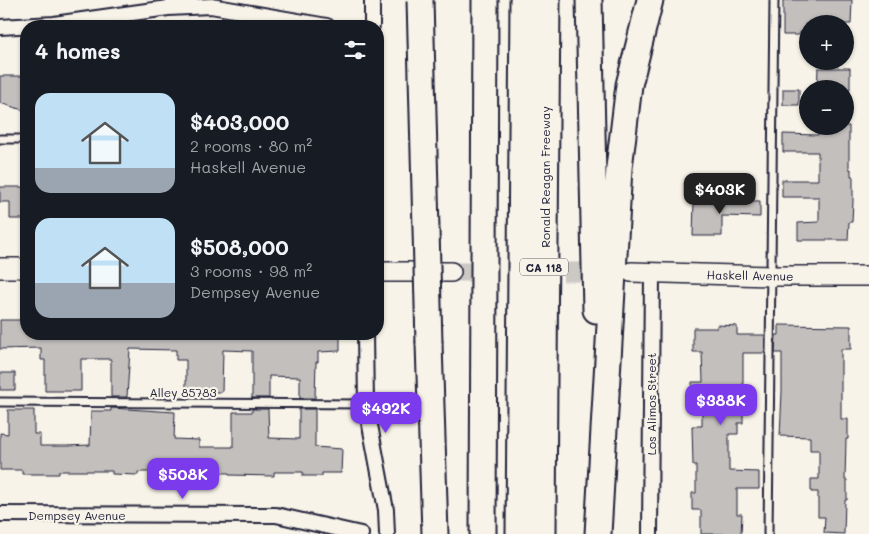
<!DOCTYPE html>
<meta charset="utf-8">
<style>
body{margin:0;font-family:Mali,sans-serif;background:#242831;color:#f1f3f6;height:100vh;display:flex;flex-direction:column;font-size:19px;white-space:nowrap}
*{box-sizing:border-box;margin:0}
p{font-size:16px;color:#9ea1a6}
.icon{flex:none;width:28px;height:28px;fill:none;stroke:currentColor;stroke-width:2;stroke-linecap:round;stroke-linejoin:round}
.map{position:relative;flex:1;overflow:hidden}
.details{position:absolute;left:20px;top:20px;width:364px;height:320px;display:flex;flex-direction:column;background:#171b24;border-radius:20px;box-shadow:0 1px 4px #0004}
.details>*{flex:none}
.fabs{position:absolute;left:799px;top:15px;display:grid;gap:10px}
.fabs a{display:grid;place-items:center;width:55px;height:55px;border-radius:50%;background:#171b24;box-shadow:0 1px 4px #0004;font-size:25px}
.price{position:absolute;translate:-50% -42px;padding:0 11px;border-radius:10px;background:#7c3aed;color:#fff;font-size:16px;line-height:32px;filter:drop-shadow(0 1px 2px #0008)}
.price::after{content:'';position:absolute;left:50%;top:30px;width:15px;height:11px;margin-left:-8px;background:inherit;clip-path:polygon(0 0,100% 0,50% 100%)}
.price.selected{background:#222;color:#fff}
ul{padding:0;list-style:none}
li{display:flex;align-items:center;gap:15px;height:125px;padding:0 15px}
li span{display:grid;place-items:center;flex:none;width:140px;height:100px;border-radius:15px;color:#555}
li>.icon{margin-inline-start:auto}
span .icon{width:60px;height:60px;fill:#fffc;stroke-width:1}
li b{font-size:21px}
h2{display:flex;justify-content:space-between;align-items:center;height:60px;padding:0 15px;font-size:21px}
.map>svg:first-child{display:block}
</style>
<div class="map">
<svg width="869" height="534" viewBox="0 0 869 534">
<rect width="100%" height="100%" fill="#f7f3e8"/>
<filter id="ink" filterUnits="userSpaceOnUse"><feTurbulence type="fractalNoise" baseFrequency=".02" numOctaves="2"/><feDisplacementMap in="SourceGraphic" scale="10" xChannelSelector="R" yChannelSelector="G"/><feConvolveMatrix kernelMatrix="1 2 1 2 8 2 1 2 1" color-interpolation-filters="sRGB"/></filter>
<g filter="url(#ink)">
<!-- building -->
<path fill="#c2bfbd" stroke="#22223b" d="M783 0H852L851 24H805V32H800V35H783Z
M818 68H850V89H817Z
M0 76H26V111L0 103Z
M783 89H799V105H783Z
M824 126H849V169H851V176H853V201L852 222H849L848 240H798V223L819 222V197H782V180H818V152H783V134L818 135V131H824Z
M0 187H26V219H10V202H0Z
M694 200 760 201V217L722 216V236H693Z
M0 320H24V324H26V334H340V351L318 352V362H316L315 398H300V377L269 376V398H252V351L223 350 222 392H186V360H176V350L130 349 127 397H111V359H81V391H45V360H41V348L0 349Z
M717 325 737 326V335H765V353H743V423H738V434H729V471L759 472V489H737V514H742L741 534H701V510H692V493H696V465H693L692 426H702V397H692V382H703L702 352H693V328H717Z
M779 325 851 326V349H841V419H848V439H846L845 480H847V500H845L844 534 824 533 825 517H818V492H811V479H819V450H810V437L780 436 782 392V353H775L776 335H779Z
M0 373H15V390H0Z
M111 408 175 412 174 439 199 440V447H233V412H252V409H268L269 438 299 439V409H315V447L342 449 341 473H322V476H303V472H274V476L229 475V473L194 472H138V475L112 474V471H59V474H22V470H0V433L8 434V410H34V434H40V446H67L90 445 91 411H111Z"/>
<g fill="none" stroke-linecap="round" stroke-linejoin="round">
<!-- secondary-tunnel -->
<path stroke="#ccc9c5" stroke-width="19" stroke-dasharray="19 9" stroke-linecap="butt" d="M451 272H607"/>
<defs>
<path id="service" d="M0 139H26
M0 402 366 404
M768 534 774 0"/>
<path id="minor" d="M372 0V26
M0 27 54 24 168 8 211 6 327 26
M365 334 366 404 386 510 387 534
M0 514 276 515 361 534
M650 534 652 273"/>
<path id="secondary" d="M0 268H26
M378 272H451
M631 272 771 276H869"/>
<path id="motorway" d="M589 0 596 310
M429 343 435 534
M483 534 485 0
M519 534 523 0
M543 534C545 356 544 178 547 0
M598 534 619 168 629 85 650 0"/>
</defs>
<!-- service casing -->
<use href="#service" stroke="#22223b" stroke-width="11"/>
<!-- minor casing -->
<use href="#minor" stroke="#22223b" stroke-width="18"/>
<!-- secondary casing -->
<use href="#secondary" stroke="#22223b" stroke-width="22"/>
<!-- motorway casing -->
<use href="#motorway" stroke="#22223b" stroke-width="29"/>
<!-- service -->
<use href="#service" stroke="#f7f3e8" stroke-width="7"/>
<!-- minor -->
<use href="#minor" stroke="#f7f3e8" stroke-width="14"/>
<!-- secondary -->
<use href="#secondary" stroke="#f7f3e8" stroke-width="19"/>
<!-- motorway -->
<use href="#motorway" stroke="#f7f3e8" stroke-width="25"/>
<defs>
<path id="motorway-bridge" d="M420 0 429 343"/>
</defs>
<!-- motorway-bridge casing -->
<use href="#motorway-bridge" stroke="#22223b" stroke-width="29" stroke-linecap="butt"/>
<!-- motorway-bridge -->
<use href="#motorway-bridge" stroke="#f7f3e8" stroke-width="25"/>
</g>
</g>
<g text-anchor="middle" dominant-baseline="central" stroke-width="4.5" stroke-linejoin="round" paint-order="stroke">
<!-- shield labels -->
<rect fill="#f7f3e8" stroke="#62616f" stroke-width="1" x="520" y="258.5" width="48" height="17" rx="4"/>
<g font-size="11" font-weight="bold" fill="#22223b">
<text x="544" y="267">CA 118</text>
</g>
<!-- street labels -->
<g font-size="12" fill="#22223b" stroke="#f7f3e8">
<text transform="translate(545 177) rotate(-90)">Ronald Reagan Freeway</text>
<text transform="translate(750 275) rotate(1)">Haskell Avenue</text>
<text x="183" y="392">Alley 85783</text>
<text transform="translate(651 404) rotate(-90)">Los Alimos Street</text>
<text x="77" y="515">Dempsey Avenue</text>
</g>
</g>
</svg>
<div class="fabs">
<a>+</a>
<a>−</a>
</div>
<b class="price selected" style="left:720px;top:215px">$403K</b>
<b class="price" style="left:721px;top:426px">$388K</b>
<b class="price" style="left:386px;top:434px">$492K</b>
<b class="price" style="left:183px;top:500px">$508K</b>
<section class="details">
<h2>4 homes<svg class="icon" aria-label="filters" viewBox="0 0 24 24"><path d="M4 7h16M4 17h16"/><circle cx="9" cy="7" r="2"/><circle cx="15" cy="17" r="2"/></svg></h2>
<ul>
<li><span style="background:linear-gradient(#bfe0f5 75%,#9aa5b1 0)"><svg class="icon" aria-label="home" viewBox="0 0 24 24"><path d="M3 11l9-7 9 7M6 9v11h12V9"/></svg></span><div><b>$403,000</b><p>2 rooms · 80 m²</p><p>Haskell Avenue</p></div></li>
<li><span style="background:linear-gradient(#bfe0f5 65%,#9aa5b1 0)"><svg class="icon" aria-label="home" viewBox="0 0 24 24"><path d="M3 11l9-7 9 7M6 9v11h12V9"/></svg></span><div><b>$508,000</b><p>3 rooms · 98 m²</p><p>Dempsey Avenue</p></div></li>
</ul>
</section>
</div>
